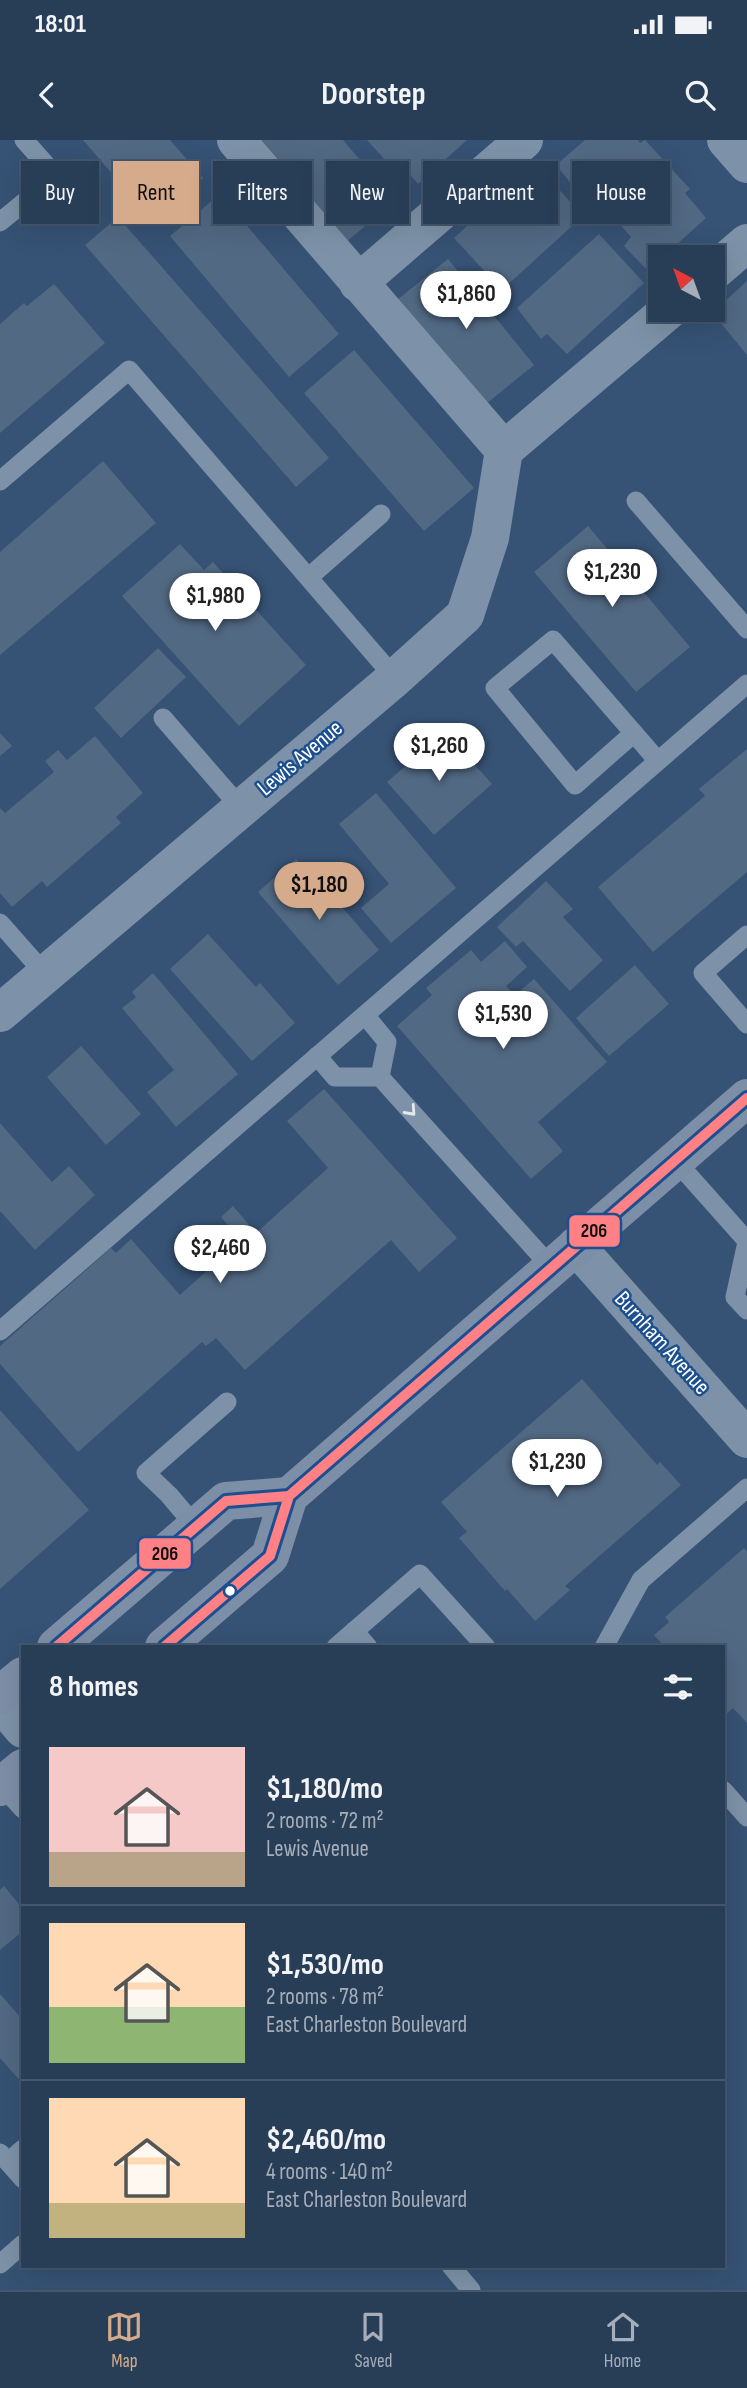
<!DOCTYPE html>
<meta charset="utf-8">
<style>
body{margin:0;font-family:"Sofia Sans Condensed",sans-serif;background:#30455d;color:#f1f3f6;height:100vh;display:flex;flex-direction:column;font-size:26px;white-space:nowrap}
*{box-sizing:border-box;margin:0}
p{font-size:23px;color:#a5aeba}
.icon{flex:none;width:38px;height:38px;fill:none;stroke:currentColor;stroke-width:2;stroke-linecap:round;stroke-linejoin:round}
.map{position:relative;flex:1;overflow:hidden}
.sheet{position:absolute;left:21px;top:1505px;width:704px;height:623px;display:flex;flex-direction:column;background:#283e57;border-radius:0px;box-shadow:0 7px 28px #0002,0 0 0 2px #44576d}
.sheet>*{flex:none}
.top-card{position:absolute;left:21px;top:21px;width:705px;height:63px;display:flex;gap:14px}
.needle{width:46px;rotate:319deg}
.tools{position:absolute;left:648px;top:105px;display:grid;gap:14px}
.tools a{display:grid;place-items:center;width:77px;height:77px;border-radius:0px;background:#283e57;box-shadow:0 7px 28px #0002,0 0 0 2px #44576d;font-size:35px}
.price{position:absolute;translate:-50% -60px;padding:0 16px;border-radius:24px;background:#fff;color:#222;font-size:23px;line-height:46px;filter:drop-shadow(0 2px 4px #0008)}
.price::after{content:'';position:absolute;left:50%;top:42px;width:21px;height:16px;margin-left:-10px;background:inherit;clip-path:polygon(0 0,100% 0,50% 100%)}
.price.selected{background:#d6ab8b;color:#111}
ul{padding:0;list-style:none}
li{display:flex;align-items:center;gap:21px;height:175px;padding:0 28px}
li+li{border-top:2px solid #44576d}
li span{display:grid;place-items:center;flex:none;width:196px;height:140px;border-radius:0px;color:#555}
li>.icon{margin-inline-start:auto}
span .icon{width:84px;height:84px;fill:#fffc;stroke-width:1}
li b{font-size:30px}
h2{display:flex;justify-content:space-between;align-items:center;height:84px;padding:0 28px;font-size:30px}
.tag{padding:0 24px;border-radius:0px;background:#283e57;box-shadow:0 7px 28px #0002,0 0 0 2px #44576d;font-size:24px;line-height:63px}
.tag.selected{background:#d6ab8b;color:#111}
.status{display:flex;justify-content:space-between;align-items:center;height:49px;padding:0 35px;background:#283e57;direction:ltr}
.status svg{height:19px;fill:currentColor}
header{display:flex;justify-content:space-between;align-items:center;height:91px;padding:0 28px;background:#283e57;font-size:32px;font-weight:700}
.dock{display:flex;justify-content:space-around;align-items:center;height:98px;border-top:2px solid #44576d;background:#283e57;font-size:19px;color:#a5aeba}
.dock a{display:grid;justify-items:center;gap:4px}
.dock .selected{color:#d6ab8b}
.map>svg:first-child{display:block}
</style>
<div class="status"><b>18:01</b><svg viewBox="0 0 49 12"><path d="M0 12V9h3v3zM5 12V6h3v6zM10 12V3h3v9zM15 12V0h3v12zM26 1h20v11H26zM47 4h2v5h-2z"/></svg></div>
<header><svg class="icon" aria-label="back" viewBox="0 0 24 24"><path d="M15 5l-7 7 7 7"/></svg>Doorstep<svg class="icon" aria-label="search" viewBox="0 0 24 24"><circle cx="10" cy="10" r="6"/><path d="M15 15l6 6"/></svg></header>
<div class="map">
<svg width="747" height="2150" viewBox="0 0 747 2150">
<rect width="100%" height="100%" fill="#365274"/>
<!-- building -->
<path fill="#526984" d="M83 0H170L203 38 153 81Z
M259 0H343L395 61 345 103Z
M367 0H467L418 44 401 24 394 30Z
M585 0H638L640 3 645 0 690 49 685 53 706 78 663 117H660V120L648 131 624 106 631 97 585 44 577 51 556 25Z
M535 23 583 76 502 150 454 98Z
M220 54 339 194 289 237 170 96Z
M118 77 329 318 296 347 85 105Z
M599 94 644 143 567 214 547 194 541 199 517 168Z
M448 119 534 225 487 263 397 160Z
M747 141V215L715 176 726 166 723 163Z
M54 144 105 203 0 293V184L24 163 27 166Z
M354 210 474 348 424 391 304 253Z
M103 321 156 383 0 515V412Z
M588 386 690 507 636 552 534 432Z
M180 404 204 430 213 422 306 525 239 586 122 456Z
M158 508 186 537 121 598 94 568Z
M445 592 492 644 434 695 387 642Z
M0 593 12 606 0 616Z
M95 596 143 653 116 677 121 683 47 747 42 741 12 767 0 753V668L5 673 54 632 45 621 58 610 67 620Z
M747 609V732L653 812 598 747 705 656 699 649Z
M376 653 456 748 391 803 361 768 389 744 339 684Z
M296 719 315 741 318 739 379 810 338 845 258 752Z
M546 741 573 769 563 777 603 820 570 851 523 801 516 807 497 787Z
M208 794 256 847 260 843 295 883 252 921 170 829Z
M505 801 527 827 506 846 515 855 534 839 607 922 538 982 563 1011 531 1039 397 886 432 855 426 848 471 810 481 822Z
M635 825 669 864 609 916 576 878Z
M153 833 238 934 176 987 147 952 174 930 122 868 136 857 132 852Z
M81 906 141 974 106 1005 47 937Z
M324 949 457 1098 419 1132 391 1100 245 1230 216 1198 206 1206 202 1202 78 1312 0 1224V1206L111 1108 116 1113 131 1099 180 1155 241 1100 221 1077 233 1066 256 1093 328 1028 287 981Z
M0 983 52 1042 69 1026 95 1055 35 1110 0 1071Z
M582 1239 657 1325 660 1322 681 1345 565 1446 570 1450 535 1481 507 1449 505 1451 459 1398 467 1392 441 1362Z
M0 1270 89 1370 0 1449Z
M744 1408 747 1411V1583L733 1568 725 1575 723 1573V1507H665L654 1495 669 1482 665 1477Z
M4 1746 23 1769V1791L0 1810V1750Z
M0 1854 23 1880V1944L0 1918Z"/>
<g fill="none" stroke-linecap="round" stroke-linejoin="round">
<!-- service -->
<path stroke="#7d92a8" stroke-width="19" d="M0 82 56 36 24 0
M0 341 129 230 395 538
M636 361 747 489
M309 437 381 374
M163 578 241 668
M634 593 575 645 495 548 553 500 658 621
M0 783 45 834
M747 795 703 833 747 884
M365 875 387 902 380 937 552 1128
M317 916 335 937H380
M675 1020 747 1101
M747 1102 735 1157 747 1170
M0 1191 747 544
M196 1387 169 1355 146 1333 227 1262
M354 1491 368 1507
M336 1507 420 1434 486 1507
M604 1507 641 1440 747 1348
M2 1646 23 1669
M723 1650 747 1677
M0 2013 23 2039
M8 2022 23 2009
M0 2124 23 2104
M451 2126 471 2150"/>
<!-- minor -->
<path stroke="#7d92a8" stroke-width="38" d="M236 0 504 310
M726 0 747 24
M712 133 747 103
M358 143 524 0
M0 873 395 538 465 475 490 398 504 310 669 170"/>
<!-- tertiary -->
<path stroke="#7d92a8" stroke-width="38" d="M576 1106 747 1299
M0 1562 23 1589"/>
<!-- primary -->
<path stroke="#7d8ea7" stroke-width="38" d="M56 1507 226 1361 289 1356
M164 1507 270 1416 289 1356 747 958
M0 1555 23 1536
M0 1647 23 1628"/>
<defs>
<path id="bus-1" d="M56 1507 226 1361 289 1356
M164 1507 270 1416 289 1356 747 958"/>
</defs>
<!-- bus-1 casing -->
<use href="#bus-1" stroke="#1b4f8f" stroke-width="16"/>
<!-- bus-1 -->
<use href="#bus-1" stroke="#ff8085" stroke-width="10"/>
</g>
<!-- one-way arrows -->
<defs><path id="oneway-chevron" d="M-2-3.5L2.5 0L-2 3.5" fill="none" stroke-width="1.6" stroke-linecap="round" stroke-linejoin="round" transform="scale(1.75)"/></defs>
<use stroke="#e5e9ee" href="#oneway-chevron" transform="translate(411 971) rotate(48)"/>
<!-- markers -->
<circle fill="#fff" stroke="#1b4f8f" stroke-width="2.5" cx="230" cy="1451" r="6"/>
<g text-anchor="middle" dominant-baseline="central" stroke-width="5" stroke-linejoin="round" paint-order="stroke">
<!-- street labels -->
<g font-size="23" fill="#fff" stroke="#1b4f8f">
<text transform="translate(300 618) rotate(-40)">Lewis Avenue</text>
<text transform="translate(662 1203) rotate(48)">Burnham Avenue</text>
</g>
</g>
<g stroke="#1b4f8f" stroke-width="2.5">
<rect x="568" y="1074" width="53" height="34" rx="7" fill="#ff8085"/>
<rect x="138" y="1397" width="54" height="33" rx="7" fill="#ff8085"/>
</g>
<g font-size="19" text-anchor="middle" font-weight="bold" fill="#111">
<text x="594" y="1097">206</text>
<text x="165" y="1420">206</text>
</g>
</svg>
<div class="tools">
<a><svg class="needle" viewBox="-14 -14 28 28"><path d="M0-13l5 13h-10z" fill="#e53935"/><path d="M0 13l5-13h-10z" fill="#a5aeba"/></svg></a>
</div>
<b class="price" style="left:466px;top:191px">$1,860</b>
<b class="price" style="left:612px;top:469px">$1,230</b>
<b class="price" style="left:215px;top:493px">$1,980</b>
<b class="price" style="left:439px;top:643px">$1,260</b>
<b class="price selected" style="left:319px;top:782px">$1,180</b>
<b class="price" style="left:503px;top:911px">$1,530</b>
<b class="price" style="left:220px;top:1145px">$2,460</b>
<b class="price" style="left:557px;top:1359px">$1,230</b>
<div class="top-card">
<a class="tag">Buy</a>
<a class="tag selected">Rent</a>
<a class="tag">Filters</a>
<a class="tag">New</a>
<a class="tag">Apartment</a>
<a class="tag">House</a>
</div>
<section class="sheet">
<h2>8 homes<svg class="icon" aria-label="filters" viewBox="0 0 24 24"><path d="M4 7h16M4 17h16"/><circle cx="9" cy="7" r="2"/><circle cx="15" cy="17" r="2"/></svg></h2>
<ul>
<li><span style="background:linear-gradient(#f6c9c9 75%,#b9a48a 0)"><svg class="icon" aria-label="home" viewBox="0 0 24 24"><path d="M3 11l9-7 9 7M6 9v11h12V9"/></svg></span><div><b>$1,180/mo</b><p>2 rooms · 72 m²</p><p>Lewis Avenue</p></div></li>
<li><span style="background:linear-gradient(#ffd9b3 60%,#8fb573 0)"><svg class="icon" aria-label="home" viewBox="0 0 24 24"><path d="M3 11l9-7 9 7M6 9v11h12V9"/></svg></span><div><b>$1,530/mo</b><p>2 rooms · 78 m²</p><p>East Charleston Boulevard</p></div></li>
<li><span style="background:linear-gradient(#ffd9b3 75%,#c2b280 0)"><svg class="icon" aria-label="home" viewBox="0 0 24 24"><path d="M3 11l9-7 9 7M6 9v11h12V9"/></svg></span><div><b>$2,460/mo</b><p>4 rooms · 140 m²</p><p>East Charleston Boulevard</p></div></li>
</ul>
</section>
</div>
<nav class="dock">
<a class="selected"><svg class="icon" aria-label="map" viewBox="0 0 24 24"><path d="M3 6l6-2 6 2 6-2v14l-6 2-6-2-6 2zM9 4v14M15 6v14"/></svg>Map</a>
<a><svg class="icon" aria-label="saved" viewBox="0 0 24 24"><path d="M7 4h10v16l-5-4-5 4z"/></svg>Saved</a>
<a><svg class="icon" aria-label="home" viewBox="0 0 24 24"><path d="M3 11l9-7 9 7M6 9v11h12V9"/></svg>Home</a>
</nav>
